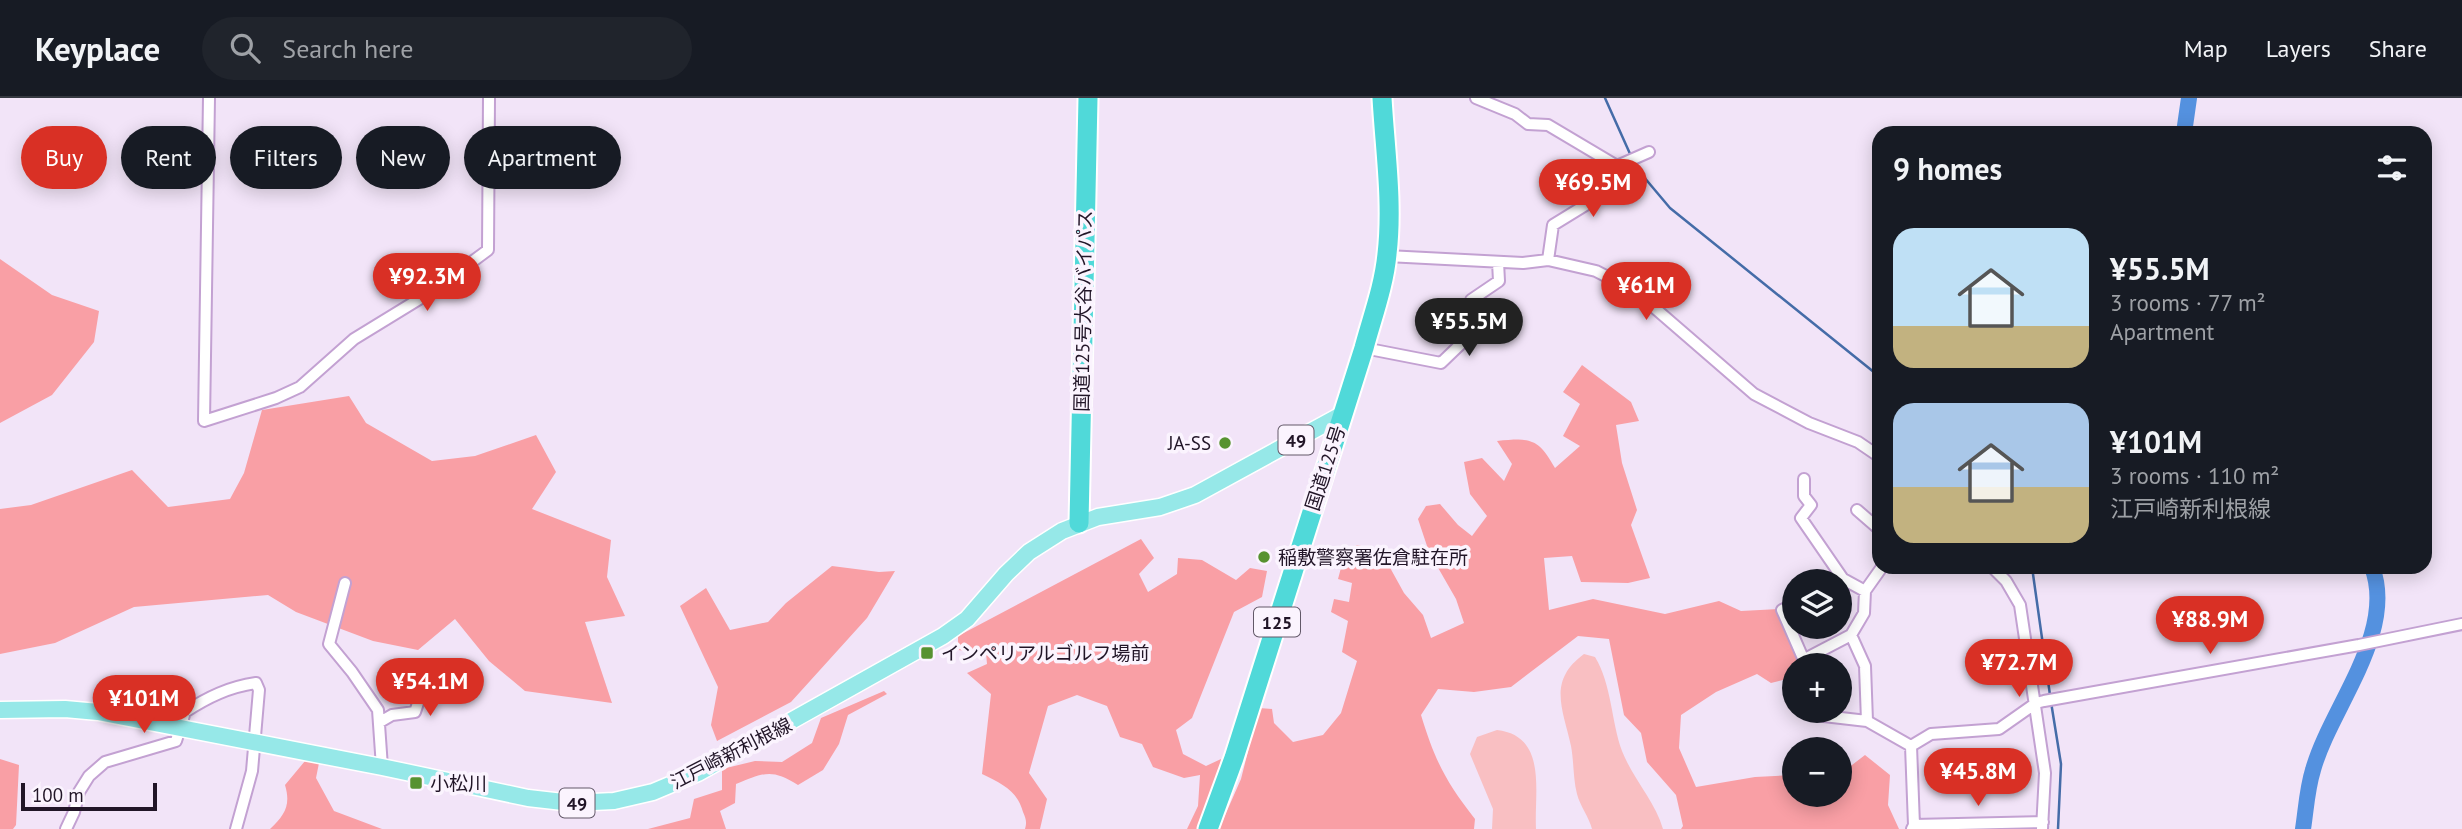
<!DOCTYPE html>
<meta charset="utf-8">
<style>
body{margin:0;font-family:"PT Sans","Noto Sans JP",sans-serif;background:#20242c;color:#f1f3f6;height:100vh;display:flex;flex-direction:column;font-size:26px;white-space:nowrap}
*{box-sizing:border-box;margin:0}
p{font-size:23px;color:#9ea1a6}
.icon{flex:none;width:38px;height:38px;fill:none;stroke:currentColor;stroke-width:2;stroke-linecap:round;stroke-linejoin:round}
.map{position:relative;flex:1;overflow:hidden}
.details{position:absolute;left:1872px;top:28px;width:560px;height:448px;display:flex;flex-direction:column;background:#171b24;border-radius:21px;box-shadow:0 4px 18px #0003}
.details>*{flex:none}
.hud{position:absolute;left:21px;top:28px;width:665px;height:63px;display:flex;gap:14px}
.tools{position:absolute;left:1782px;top:471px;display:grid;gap:14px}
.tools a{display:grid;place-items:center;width:70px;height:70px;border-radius:50%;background:#171b24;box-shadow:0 4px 18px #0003;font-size:35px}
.scale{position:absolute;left:21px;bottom:18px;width:136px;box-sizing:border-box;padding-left:7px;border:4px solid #211527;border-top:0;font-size:19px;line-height:24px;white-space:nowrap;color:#211527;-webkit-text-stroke:5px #fbf4fe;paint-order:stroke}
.price{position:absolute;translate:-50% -60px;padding:0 16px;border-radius:24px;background:#d93025;color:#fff;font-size:23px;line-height:46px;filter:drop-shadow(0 2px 4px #0008)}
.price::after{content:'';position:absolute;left:50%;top:42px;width:21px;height:16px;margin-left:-10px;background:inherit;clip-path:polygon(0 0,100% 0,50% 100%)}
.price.on{background:#222;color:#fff}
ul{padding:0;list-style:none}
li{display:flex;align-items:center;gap:21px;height:175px;padding:0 21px}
li span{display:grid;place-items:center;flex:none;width:196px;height:140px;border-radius:21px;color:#555}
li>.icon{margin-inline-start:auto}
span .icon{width:84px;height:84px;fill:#fffc;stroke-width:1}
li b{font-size:30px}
h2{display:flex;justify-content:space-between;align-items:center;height:84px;padding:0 21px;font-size:30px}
.tag{padding:0 24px;border-radius:32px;background:#171b24;box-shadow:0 4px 18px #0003;font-size:24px;line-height:63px}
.tag.on{background:#d93025;color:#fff}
header{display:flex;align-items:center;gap:42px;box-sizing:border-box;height:98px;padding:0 35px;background:#171b24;border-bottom:2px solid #363941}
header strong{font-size:33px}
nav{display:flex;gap:38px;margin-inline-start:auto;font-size:24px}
.search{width:490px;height:63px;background:#20242c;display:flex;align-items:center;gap:18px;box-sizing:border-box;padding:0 24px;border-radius:38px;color:#9ea1a6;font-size:26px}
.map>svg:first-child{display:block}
</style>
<header>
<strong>Keyplace</strong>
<div class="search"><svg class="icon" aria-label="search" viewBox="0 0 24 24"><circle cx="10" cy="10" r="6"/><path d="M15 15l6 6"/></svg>Search here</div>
<nav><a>Map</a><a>Layers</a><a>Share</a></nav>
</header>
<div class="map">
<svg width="2462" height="731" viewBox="0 0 2462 731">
<rect width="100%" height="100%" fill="#f2e4f8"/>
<!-- green -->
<path fill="#f9bfc2" d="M1584 556 1595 559C1612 587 1611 623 1622 653 1633 681 1655 703 1663 731H1592C1589 719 1580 708 1577 696 1573 681 1574 664 1571 648 1563 611 1547 583 1584 556Z
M1497 632C1548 638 1534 694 1536 731H1492L1493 711 1470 656 1477 639Z"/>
<!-- forest -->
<path fill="#f99fa5" d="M0 161 52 197 99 213 94 244 52 297 0 325Z
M1582 267 1631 304 1639 323 1616 327 1622 365 1637 412 1631 427 1650 480 1628 485 1581 484 1572 458 1544 460 1549 512 1593 501 1665 516 1719 503 1741 513 1779 511 1802 567H1794V579L1771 585 1757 576 1716 594 1681 617 1679 650 1696 689 1755 679 1794 677V696H1839V677L1865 657 1890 677 1888 707 1899 731H1681L1683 728 1676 697 1647 664 1641 635 1624 617 1609 541 1578 538 1511 589 1474 594 1438 591 1421 617C1435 663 1446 684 1475 721L1474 731H1219L1241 681 1259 610 1272 611 1274 625 1293 644 1323 637 1341 615 1357 563 1342 554 1348 523 1331 514 1334 501 1349 504 1352 485 1338 481 1345 455 1357 447 1383 453 1388 466 1404 495 1423 517 1431 540 1464 525 1456 501 1429 454 1418 421 1426 408 1440 406 1458 427 1472 438 1487 418 1470 396 1464 364 1482 360 1504 383 1512 366 1497 343C1530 340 1538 339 1555 370L1580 348 1563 338 1580 306 1563 294Z
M349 298 366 325 432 363 475 358 536 337 556 374 532 411 611 442 607 479 625 518 585 524 612 605 525 593 489 563 455 521 418 552 373 543 296 514 268 497 134 509 55 545 0 556V411L31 407 132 372 168 409 230 401 244 375 262 312Z
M1141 441 1154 460 1139 476 1148 494 1177 476 1178 460 1202 462 1236 482 1250 470 1267 473 1262 499 1234 514 1192 620 1176 632 1183 656 1206 668 1221 661 1218 685 1197 731H1187L1198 708 1200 677 1184 680 1153 669 1142 646 1120 639 1107 608 1077 597 1048 608 1029 675 1047 701 1040 731H1025C1027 724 1026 721 1023 714 1017 692 1002 686 982 676L991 596 967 575 987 566 986 555 958 552V538Z
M832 468 879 474 895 473 867 520 791 604 717 643 711 627 718 589 680 508 706 490 730 532 768 524 786 505Z
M884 593 887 596 848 617 839 646 823 672 798 687C771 670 764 675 736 686L735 705 720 713 726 731H648L690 720 694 701 722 692V671L755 663 782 664 812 645 821 620Z
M0 661 19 667 16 727 13 731H0Z
M305 663 319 665 316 680 334 713 382 731H270C285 717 291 707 285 687Z"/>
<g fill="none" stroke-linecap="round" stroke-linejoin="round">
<!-- stream -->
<path stroke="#456ca8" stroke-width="2.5" d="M1605 0 1631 58
M1634 64 1638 72 1670 110 1880 279
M2032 469 2050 597
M2051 604 2061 666 2058 731"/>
<!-- river -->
<path stroke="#5491df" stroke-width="16" d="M2184 35 2189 0
M2303 731C2306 712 2307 691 2313 672 2330 610 2397 535 2372 469"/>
<defs>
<path id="street" d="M209 0 204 323 276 300 300 289 354 241 434 192 488 152 489 0
M1476 0 1515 16 1528 26 1548 27 1617 68 1649 54
M1387 158 1523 165 1548 162 1596 173 1635 193 1754 296 1809 325 1858 344 1880 359
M1548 162 1553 127 1597 100 1617 68
M1364 250 1441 265 1467 240 1471 202 1499 183 1498 164
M1804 381V398L1811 407 1801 420 1843 481 1865 493 1864 515 1851 537 1805 561
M1857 412 1880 432
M1992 469 2006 483 2020 507 2045 675 2042 731
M345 485 329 546 352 574 378 612 382 669
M1865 493 1882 469
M1794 506 1782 512 1806 567
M1851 537 1865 568 1867 623
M1814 612 1815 617 1867 623 1911 648 1914 727 1912 731
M380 624 392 617 415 614 420 599 453 579
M1911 648 1931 636 1999 631 2036 605 2044 603 2359 547 2462 526
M1914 727 2043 724
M66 731 74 714 79 694 89 678 105 664 176 643 185 614C208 599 229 589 256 585L259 592 252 673 236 731"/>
<path id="primary" d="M0 612 65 611 98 614 382 669 528 700 572 705 614 703 653 694 698 675 943 538 967 521 1006 476 1029 454 1062 433 1098 419 1160 409 1195 397 1343 316"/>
<path id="highway" d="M1079 425 1088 0
M1208 731 1234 660 1364 250C1372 220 1384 188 1387 156 1393 105 1385 52 1382 0"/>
</defs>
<!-- street casing -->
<use href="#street" stroke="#c3a1d2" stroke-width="14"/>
<!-- primary casing -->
<use href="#primary" stroke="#fff" stroke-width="19"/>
<!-- highway casing -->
<use href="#highway" stroke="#fff" stroke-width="23"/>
<!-- street -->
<use href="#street" stroke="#fff" stroke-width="10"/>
<!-- primary -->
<use href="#primary" stroke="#96e8e8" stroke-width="16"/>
<!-- highway -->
<use href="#highway" stroke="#50d9d9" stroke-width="19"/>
</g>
<!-- markers -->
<g fill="#579230" stroke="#fbf4fe" stroke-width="2.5">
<circle cx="1225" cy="345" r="7"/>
<circle cx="1264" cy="459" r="7"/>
<rect x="920" y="548" width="14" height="14" rx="3.5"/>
<rect x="409" y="678" width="14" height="14" rx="3.5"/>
</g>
<g text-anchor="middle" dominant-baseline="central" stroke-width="7" stroke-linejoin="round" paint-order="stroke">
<!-- shield labels -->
<g fill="#fbf4fe" stroke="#625868" stroke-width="2">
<rect x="1278.5" y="327.5" width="35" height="29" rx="5"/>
<rect x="1254" y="509.5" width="46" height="29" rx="5"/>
<rect x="559.5" y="690.5" width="35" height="29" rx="5"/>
</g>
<g font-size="18" font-weight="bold" fill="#211527">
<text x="1296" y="342">49</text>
<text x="1277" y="524">125</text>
<text x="577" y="705">49</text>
</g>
<!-- street labels -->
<g font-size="19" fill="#211527" stroke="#fbf4fe">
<text transform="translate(1083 213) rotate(-89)">国道125号大谷バイパス</text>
<text transform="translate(1325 370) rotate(-72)">国道125号</text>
<text transform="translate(731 655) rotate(-27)">江戸崎新利根線</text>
</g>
<!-- poi labels -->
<g font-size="19" fill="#211527" stroke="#fbf4fe" text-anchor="start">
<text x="1211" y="345" text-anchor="end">JA-SS</text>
<text x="1278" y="459">稲敷警察署佐倉駐在所</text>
<text x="941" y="555">インペリアルゴルフ場前</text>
<text x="430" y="685">小松川</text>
</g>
</g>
</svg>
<div class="tools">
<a><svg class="icon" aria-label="layers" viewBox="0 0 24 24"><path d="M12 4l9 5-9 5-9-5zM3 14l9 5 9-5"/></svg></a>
<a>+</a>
<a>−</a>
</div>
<div class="scale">100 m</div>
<b class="price" style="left:1593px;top:121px">¥69.5M</b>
<b class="price" style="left:427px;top:215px">¥92.3M</b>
<b class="price" style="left:1646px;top:224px">¥61M</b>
<b class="price on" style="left:1469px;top:260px">¥55.5M</b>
<b class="price" style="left:2210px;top:558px">¥88.9M</b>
<b class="price" style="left:2019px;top:601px">¥72.7M</b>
<b class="price" style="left:430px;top:620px">¥54.1M</b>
<b class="price" style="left:144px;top:637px">¥101M</b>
<b class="price" style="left:1978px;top:710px">¥45.8M</b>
<div class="hud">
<a class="tag on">Buy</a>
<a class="tag">Rent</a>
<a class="tag">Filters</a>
<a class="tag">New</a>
<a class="tag">Apartment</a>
</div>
<section class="details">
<h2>9 homes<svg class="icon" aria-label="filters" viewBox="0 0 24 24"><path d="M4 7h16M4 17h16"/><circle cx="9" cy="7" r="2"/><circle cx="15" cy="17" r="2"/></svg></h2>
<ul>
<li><span style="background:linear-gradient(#bfe0f5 70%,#c2b280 0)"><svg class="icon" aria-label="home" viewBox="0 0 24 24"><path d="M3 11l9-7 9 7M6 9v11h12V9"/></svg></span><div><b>¥55.5M</b><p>3 rooms · 77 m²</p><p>Apartment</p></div></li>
<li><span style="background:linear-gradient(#a9c7e8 60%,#c2b280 0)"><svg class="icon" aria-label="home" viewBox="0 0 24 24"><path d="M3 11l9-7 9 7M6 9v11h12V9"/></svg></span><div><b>¥101M</b><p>3 rooms · 110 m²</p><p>江戸崎新利根線</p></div></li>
</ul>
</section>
</div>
